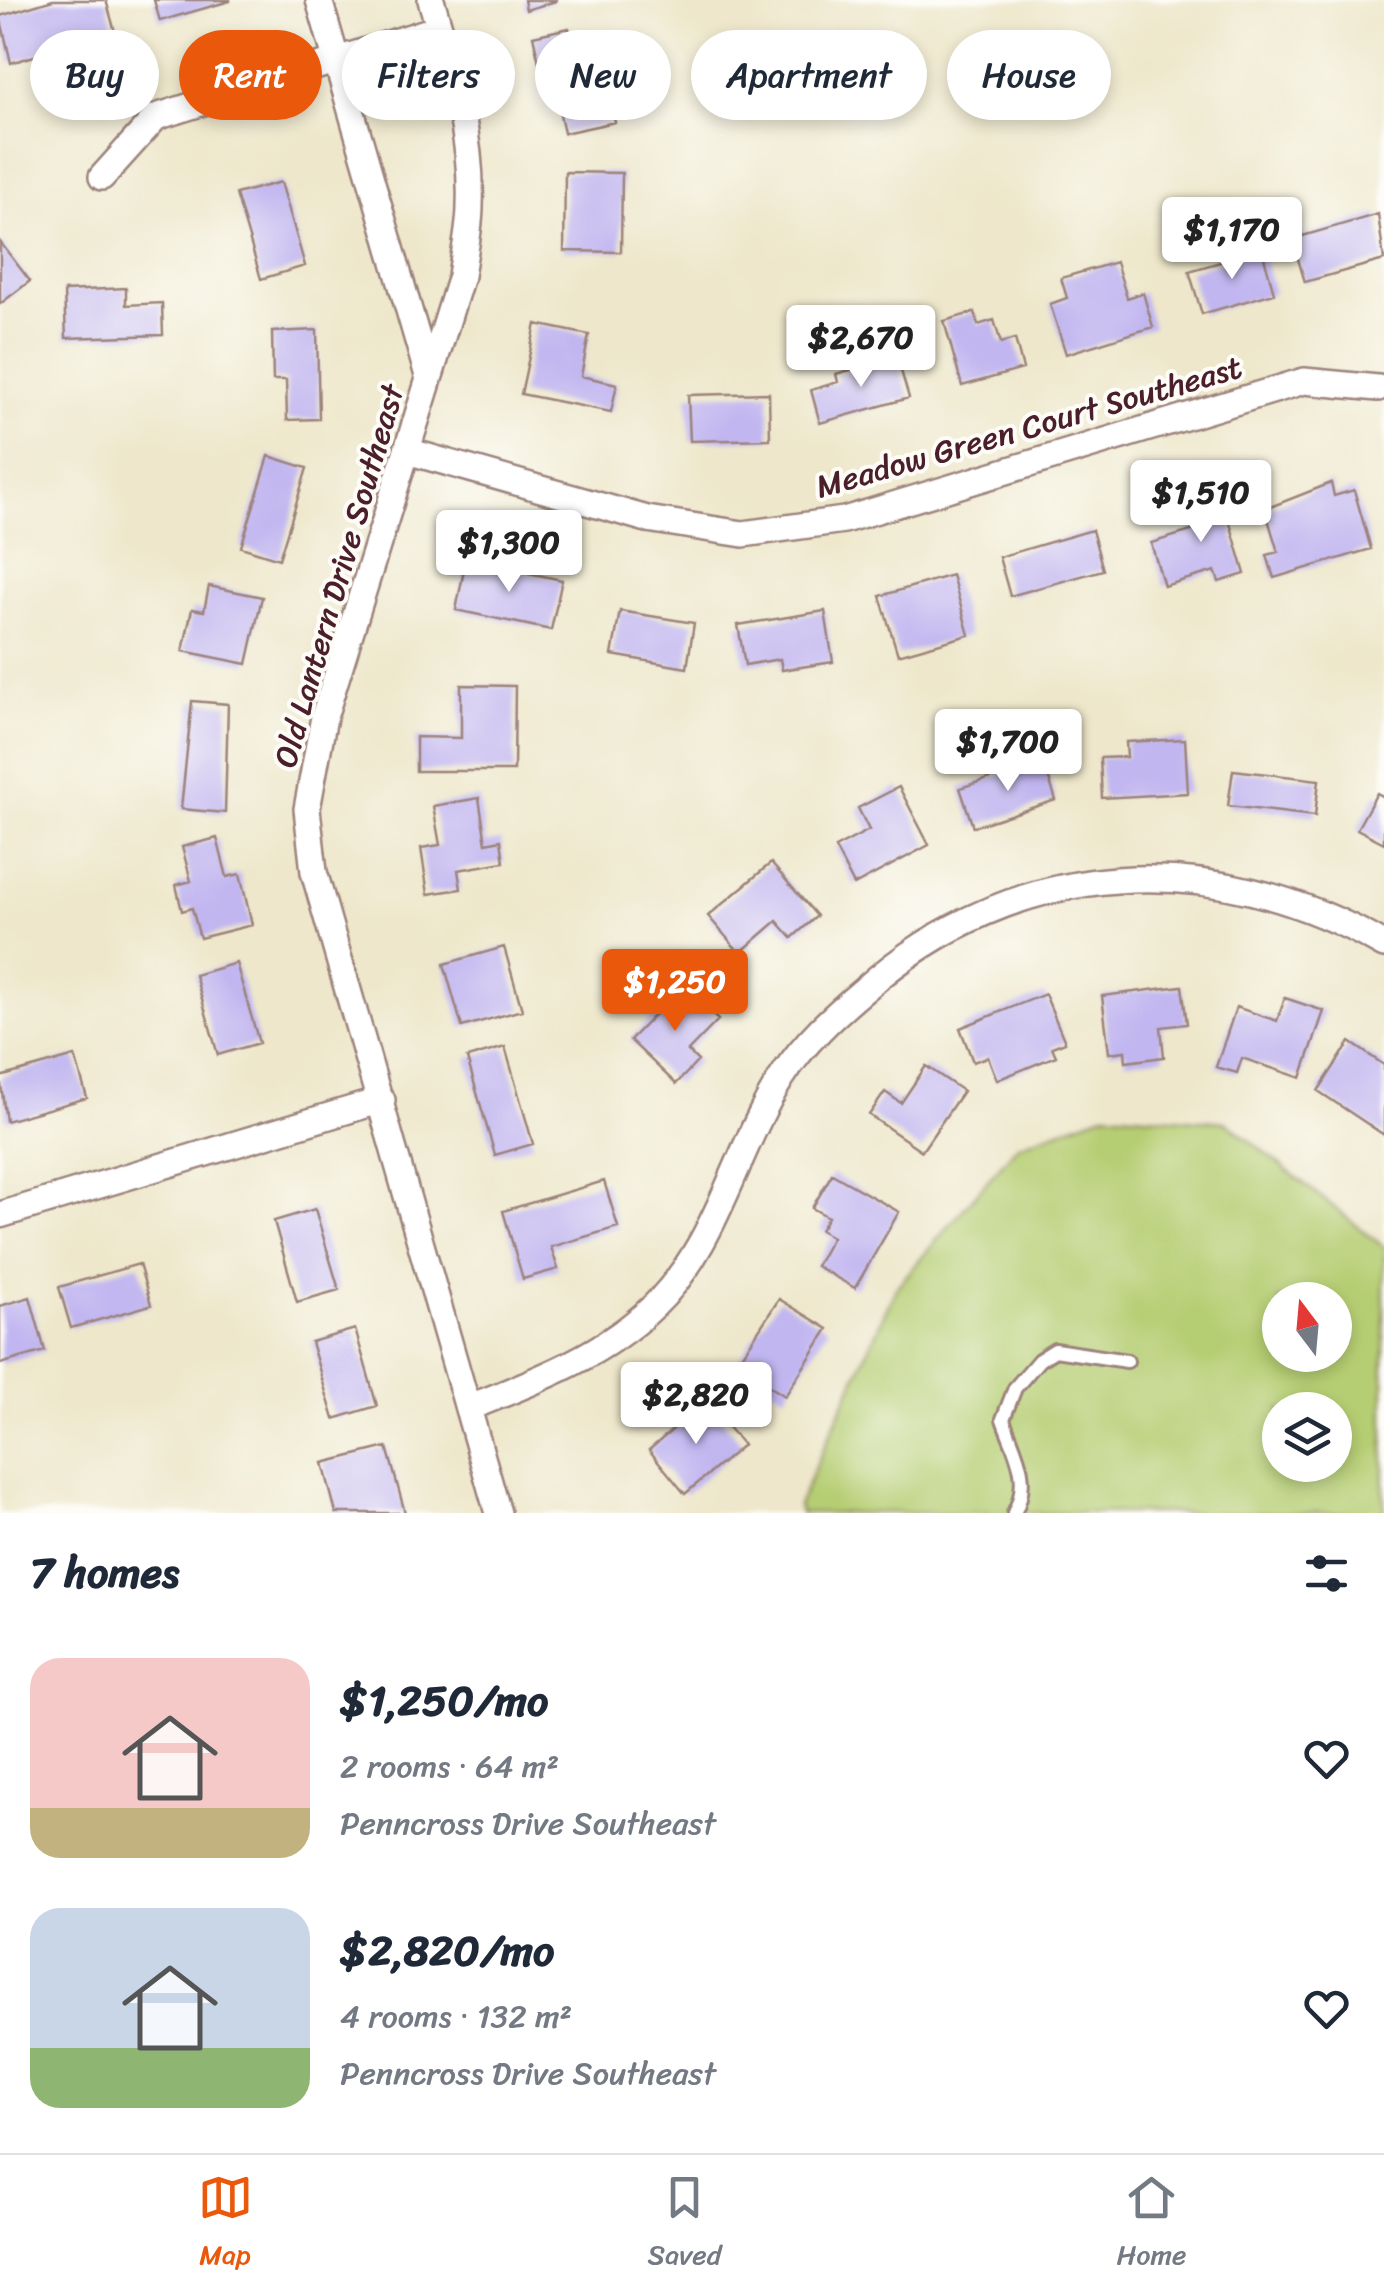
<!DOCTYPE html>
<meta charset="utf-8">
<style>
body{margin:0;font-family:Sriracha,sans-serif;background:#f6f6f7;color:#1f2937;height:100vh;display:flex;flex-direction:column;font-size:38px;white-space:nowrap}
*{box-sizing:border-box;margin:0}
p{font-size:32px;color:#747a83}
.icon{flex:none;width:55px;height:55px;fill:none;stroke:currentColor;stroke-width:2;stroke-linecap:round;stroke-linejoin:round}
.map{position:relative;height:1513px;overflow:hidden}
.drawer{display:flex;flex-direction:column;background:#fff;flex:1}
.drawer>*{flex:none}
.hud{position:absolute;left:30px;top:30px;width:1325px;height:90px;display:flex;gap:20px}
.needle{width:65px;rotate:344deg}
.tools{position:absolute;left:1262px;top:1282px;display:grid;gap:20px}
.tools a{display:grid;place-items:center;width:90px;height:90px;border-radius:50%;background:#fff;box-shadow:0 5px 15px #0003;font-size:50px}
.price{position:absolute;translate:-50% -85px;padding:0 22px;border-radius:10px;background:#fff;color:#222;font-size:32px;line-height:65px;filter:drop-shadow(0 2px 5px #0008)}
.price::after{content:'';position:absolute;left:50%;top:60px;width:30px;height:22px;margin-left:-15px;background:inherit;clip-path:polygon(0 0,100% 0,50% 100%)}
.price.current{background:#ea580c;color:#fff}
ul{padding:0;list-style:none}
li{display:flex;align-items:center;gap:30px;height:250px;padding:0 30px}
li span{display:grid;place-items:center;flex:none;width:280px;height:200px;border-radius:30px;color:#555}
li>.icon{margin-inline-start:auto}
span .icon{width:120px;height:120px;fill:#fffc;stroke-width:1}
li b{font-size:42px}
h2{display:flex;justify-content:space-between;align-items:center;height:120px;padding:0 30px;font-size:42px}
.tag{padding:0 35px;border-radius:45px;background:#fff;box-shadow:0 5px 15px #0003;font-size:35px;line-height:90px}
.tag.current{background:#ea580c;color:#fff}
.tab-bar{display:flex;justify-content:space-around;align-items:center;height:140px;border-top:2px solid #e0e1e3;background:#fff;font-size:28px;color:#747a83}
.tab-bar a{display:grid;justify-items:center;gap:5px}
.tab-bar .current{color:#ea580c}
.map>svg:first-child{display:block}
</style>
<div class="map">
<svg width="1384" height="1513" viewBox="0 0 1384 1513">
<rect width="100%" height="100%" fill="#fdfcf7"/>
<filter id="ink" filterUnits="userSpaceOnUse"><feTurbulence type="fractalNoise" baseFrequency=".01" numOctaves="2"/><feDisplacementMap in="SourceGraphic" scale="20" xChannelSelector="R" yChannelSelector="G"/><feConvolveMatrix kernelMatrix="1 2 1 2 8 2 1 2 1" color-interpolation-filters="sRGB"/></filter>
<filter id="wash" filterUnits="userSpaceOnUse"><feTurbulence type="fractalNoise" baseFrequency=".0048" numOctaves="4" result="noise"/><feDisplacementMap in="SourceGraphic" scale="40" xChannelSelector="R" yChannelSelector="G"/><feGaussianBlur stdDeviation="2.25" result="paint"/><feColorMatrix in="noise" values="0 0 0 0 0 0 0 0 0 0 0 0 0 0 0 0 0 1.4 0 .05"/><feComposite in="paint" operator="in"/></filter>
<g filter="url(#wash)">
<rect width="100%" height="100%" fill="#eee7cb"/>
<!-- green -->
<path fill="#b6ce73" stroke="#80764f" stroke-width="2.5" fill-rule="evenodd" d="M1106 1113 1226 1122 1384 1247V1513H800L798 1505 896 1288 1018 1145ZM1280 1300H1335V1355H1280ZM1280 1410H1335V1465H1280Z"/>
<g id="blocks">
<!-- building -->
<path fill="#c1b6f0" d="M53 0H106L115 32 11 63 0 16Z
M154 0H230V1L160 21Z
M524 0H556V1L526 10Z
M569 28 573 49 599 43 615 122 564 133 553 82 544 84 533 36Z
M565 172 622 173 621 252 564 251Z
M281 182 305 266 261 279 236 194Z
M1378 214 1384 260 1305 282 1292 239Z
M0 242 30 281 0 304Z
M1262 250 1274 293 1202 314 1189 271Z
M1116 262 1127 298 1143 293 1153 327 1066 354 1050 304 1067 298 1061 278Z
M126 288V305L162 303 163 335 66 338 64 291Z
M975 312 978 325 994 320 1001 343 1015 339 1023 369 962 386 944 321Z
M536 324 589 335 581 376 617 384 611 412 521 394Z
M317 330 319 419 287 420 286 380H273L272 332Z
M897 357 909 398 820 423 811 390 838 382 836 374Z
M769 393 770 439 690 441 688 395Z
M269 456 307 468 279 559 241 547Z
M1331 483 1334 496 1354 490 1371 549 1274 578 1267 555 1278 552 1265 509Z
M1220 489 1245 574 1219 582 1215 571 1164 586 1151 543 1198 529 1189 499Z
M1092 530 1103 570 1010 596 999 557Z
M466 560 562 580 551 630 456 610Z
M952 575 969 635 898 655 880 596Z
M209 586 262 597 247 664 183 651 192 609 204 611Z
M620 611 694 623 687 668 612 655Z
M825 611 833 662 782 670 780 659 745 665 738 625Z
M461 685 515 686 514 771H416V737L461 738Z
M192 701 228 704 225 813 181 809Z
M1185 739 1188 793 1102 798 1100 758 1127 757 1126 742Z
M1043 761 1056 800 973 827 960 788Z
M1233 770 1319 780 1315 816 1228 806Z
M899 787 929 845 854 885 835 848 869 830 858 808Z
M1377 793 1384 797V843L1357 829Z
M479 798 486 843 501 840 504 862 458 870 461 889 428 894 421 848 440 845 433 806Z
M217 838 227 877 240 874 252 925 200 938 192 908 182 911 176 885 191 881 182 847Z
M771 863 817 916 792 938 777 921 740 953 708 916Z
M504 947 522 1010 462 1027 444 964Z
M236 963 259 1043 218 1055 195 975Z
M683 985 718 1020 688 1051 698 1061 676 1084 630 1040Z
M1182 986 1187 1024 1161 1027 1164 1057 1126 1062 1125 1051 1109 1053 1102 996Z
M1045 994 1065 1042 1052 1047 1056 1056 997 1080 988 1057 973 1062 960 1028Z
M1285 998 1324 1011 1301 1078 1242 1058 1237 1073 1216 1067 1236 1007 1277 1021Z
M1350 1042 1384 1065V1135L1318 1091Z
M505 1047 533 1144 495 1155 467 1058Z
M75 1056 87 1098 6 1121 0 1077Z
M926 1066 963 1091 922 1151 869 1115 885 1092 901 1103Z
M832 1174 899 1212 855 1288 816 1266 832 1237 820 1230 828 1217 812 1208Z
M604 1181 618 1227 551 1247 558 1269 523 1279 503 1211Z
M315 1209 339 1290 297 1302 274 1221Z
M139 1264 151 1305 71 1328 59 1287Z
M30 1297 45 1351 0 1364V1306Z
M779 1299 828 1329 785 1396 736 1365Z
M355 1329 377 1406 334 1419 311 1342Z
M706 1401 743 1445 685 1494 649 1450Z
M387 1447 405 1513H336L323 1463Z"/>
</g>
</g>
<g filter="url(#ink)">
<use href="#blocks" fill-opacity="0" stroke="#9c837b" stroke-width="2.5"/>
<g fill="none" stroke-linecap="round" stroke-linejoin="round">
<defs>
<path id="service" d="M1014 1513C1032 1478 1015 1453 1003 1419L1015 1388 1039 1360 1055 1350 1127 1361"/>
<path id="minor" d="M319 0 429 379
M431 0C451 67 473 135 470 206 470 229 464 253 461 276L324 717 307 809 314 872 498 1513
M102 177 156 117 439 28
M407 451 647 519 743 534 844 520 1304 381 1378 388
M0 1215 382 1100
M468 1408C533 1382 601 1357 653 1307 718 1245 735 1150 782 1077 804 1042 834 1015 865 989 1016 856 1212 846 1384 945"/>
</defs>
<!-- service casing -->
<use href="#service" stroke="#9c837b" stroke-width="18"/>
<!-- minor casing -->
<use href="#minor" stroke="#9c837b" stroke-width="30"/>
<!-- service -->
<use href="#service" stroke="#fff" stroke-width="12"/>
<!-- minor -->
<use href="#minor" stroke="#fff" stroke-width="25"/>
</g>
</g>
<g text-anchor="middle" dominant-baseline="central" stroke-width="8" stroke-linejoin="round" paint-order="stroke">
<!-- street labels -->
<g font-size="32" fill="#4a1f2b" stroke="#fdfcf7">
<text transform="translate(1029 427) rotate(-16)">Meadow Green Court Southeast</text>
<text transform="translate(339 576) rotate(-74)">Old Lantern Drive Southeast</text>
</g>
</g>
</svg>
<div class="tools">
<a><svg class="needle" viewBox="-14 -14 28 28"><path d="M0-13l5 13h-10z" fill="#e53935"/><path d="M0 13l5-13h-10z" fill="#747a83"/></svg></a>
<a><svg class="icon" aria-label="layers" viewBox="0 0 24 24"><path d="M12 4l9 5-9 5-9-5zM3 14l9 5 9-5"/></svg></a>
</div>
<b class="price" style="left:1232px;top:282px">$1,170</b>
<b class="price" style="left:861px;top:390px">$2,670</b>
<b class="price" style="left:1201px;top:545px">$1,510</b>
<b class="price" style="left:509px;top:595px">$1,300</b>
<b class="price" style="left:1008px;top:794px">$1,700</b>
<b class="price current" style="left:675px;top:1034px">$1,250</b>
<b class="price" style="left:696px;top:1447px">$2,820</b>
<div class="hud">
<a class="tag">Buy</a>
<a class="tag current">Rent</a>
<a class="tag">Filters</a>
<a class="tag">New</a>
<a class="tag">Apartment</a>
<a class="tag">House</a>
</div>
</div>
<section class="drawer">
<h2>7 homes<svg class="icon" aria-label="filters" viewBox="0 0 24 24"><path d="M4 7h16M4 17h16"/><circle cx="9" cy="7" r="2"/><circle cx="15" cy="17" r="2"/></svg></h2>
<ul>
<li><span style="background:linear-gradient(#f6c9c9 75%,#c2b280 0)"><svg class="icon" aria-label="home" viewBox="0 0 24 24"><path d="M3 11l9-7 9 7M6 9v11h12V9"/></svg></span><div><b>$1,250/mo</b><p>2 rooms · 64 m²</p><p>Penncross Drive Southeast</p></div><svg class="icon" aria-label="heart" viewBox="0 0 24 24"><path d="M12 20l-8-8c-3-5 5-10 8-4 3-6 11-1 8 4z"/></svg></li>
<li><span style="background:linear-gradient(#c9d6e8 70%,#8fb573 0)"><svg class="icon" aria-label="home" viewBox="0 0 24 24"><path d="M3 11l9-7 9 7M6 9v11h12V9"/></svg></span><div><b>$2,820/mo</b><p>4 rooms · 132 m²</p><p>Penncross Drive Southeast</p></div><svg class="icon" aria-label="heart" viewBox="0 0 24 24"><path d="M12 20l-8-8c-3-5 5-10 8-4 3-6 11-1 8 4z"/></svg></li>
</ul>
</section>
<nav class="tab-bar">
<a class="current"><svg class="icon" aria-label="map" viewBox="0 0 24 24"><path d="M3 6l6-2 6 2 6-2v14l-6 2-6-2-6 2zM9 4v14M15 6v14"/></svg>Map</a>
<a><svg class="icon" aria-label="saved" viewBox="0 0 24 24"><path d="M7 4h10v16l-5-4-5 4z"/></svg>Saved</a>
<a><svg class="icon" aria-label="home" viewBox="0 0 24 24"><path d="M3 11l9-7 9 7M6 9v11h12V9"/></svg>Home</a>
</nav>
